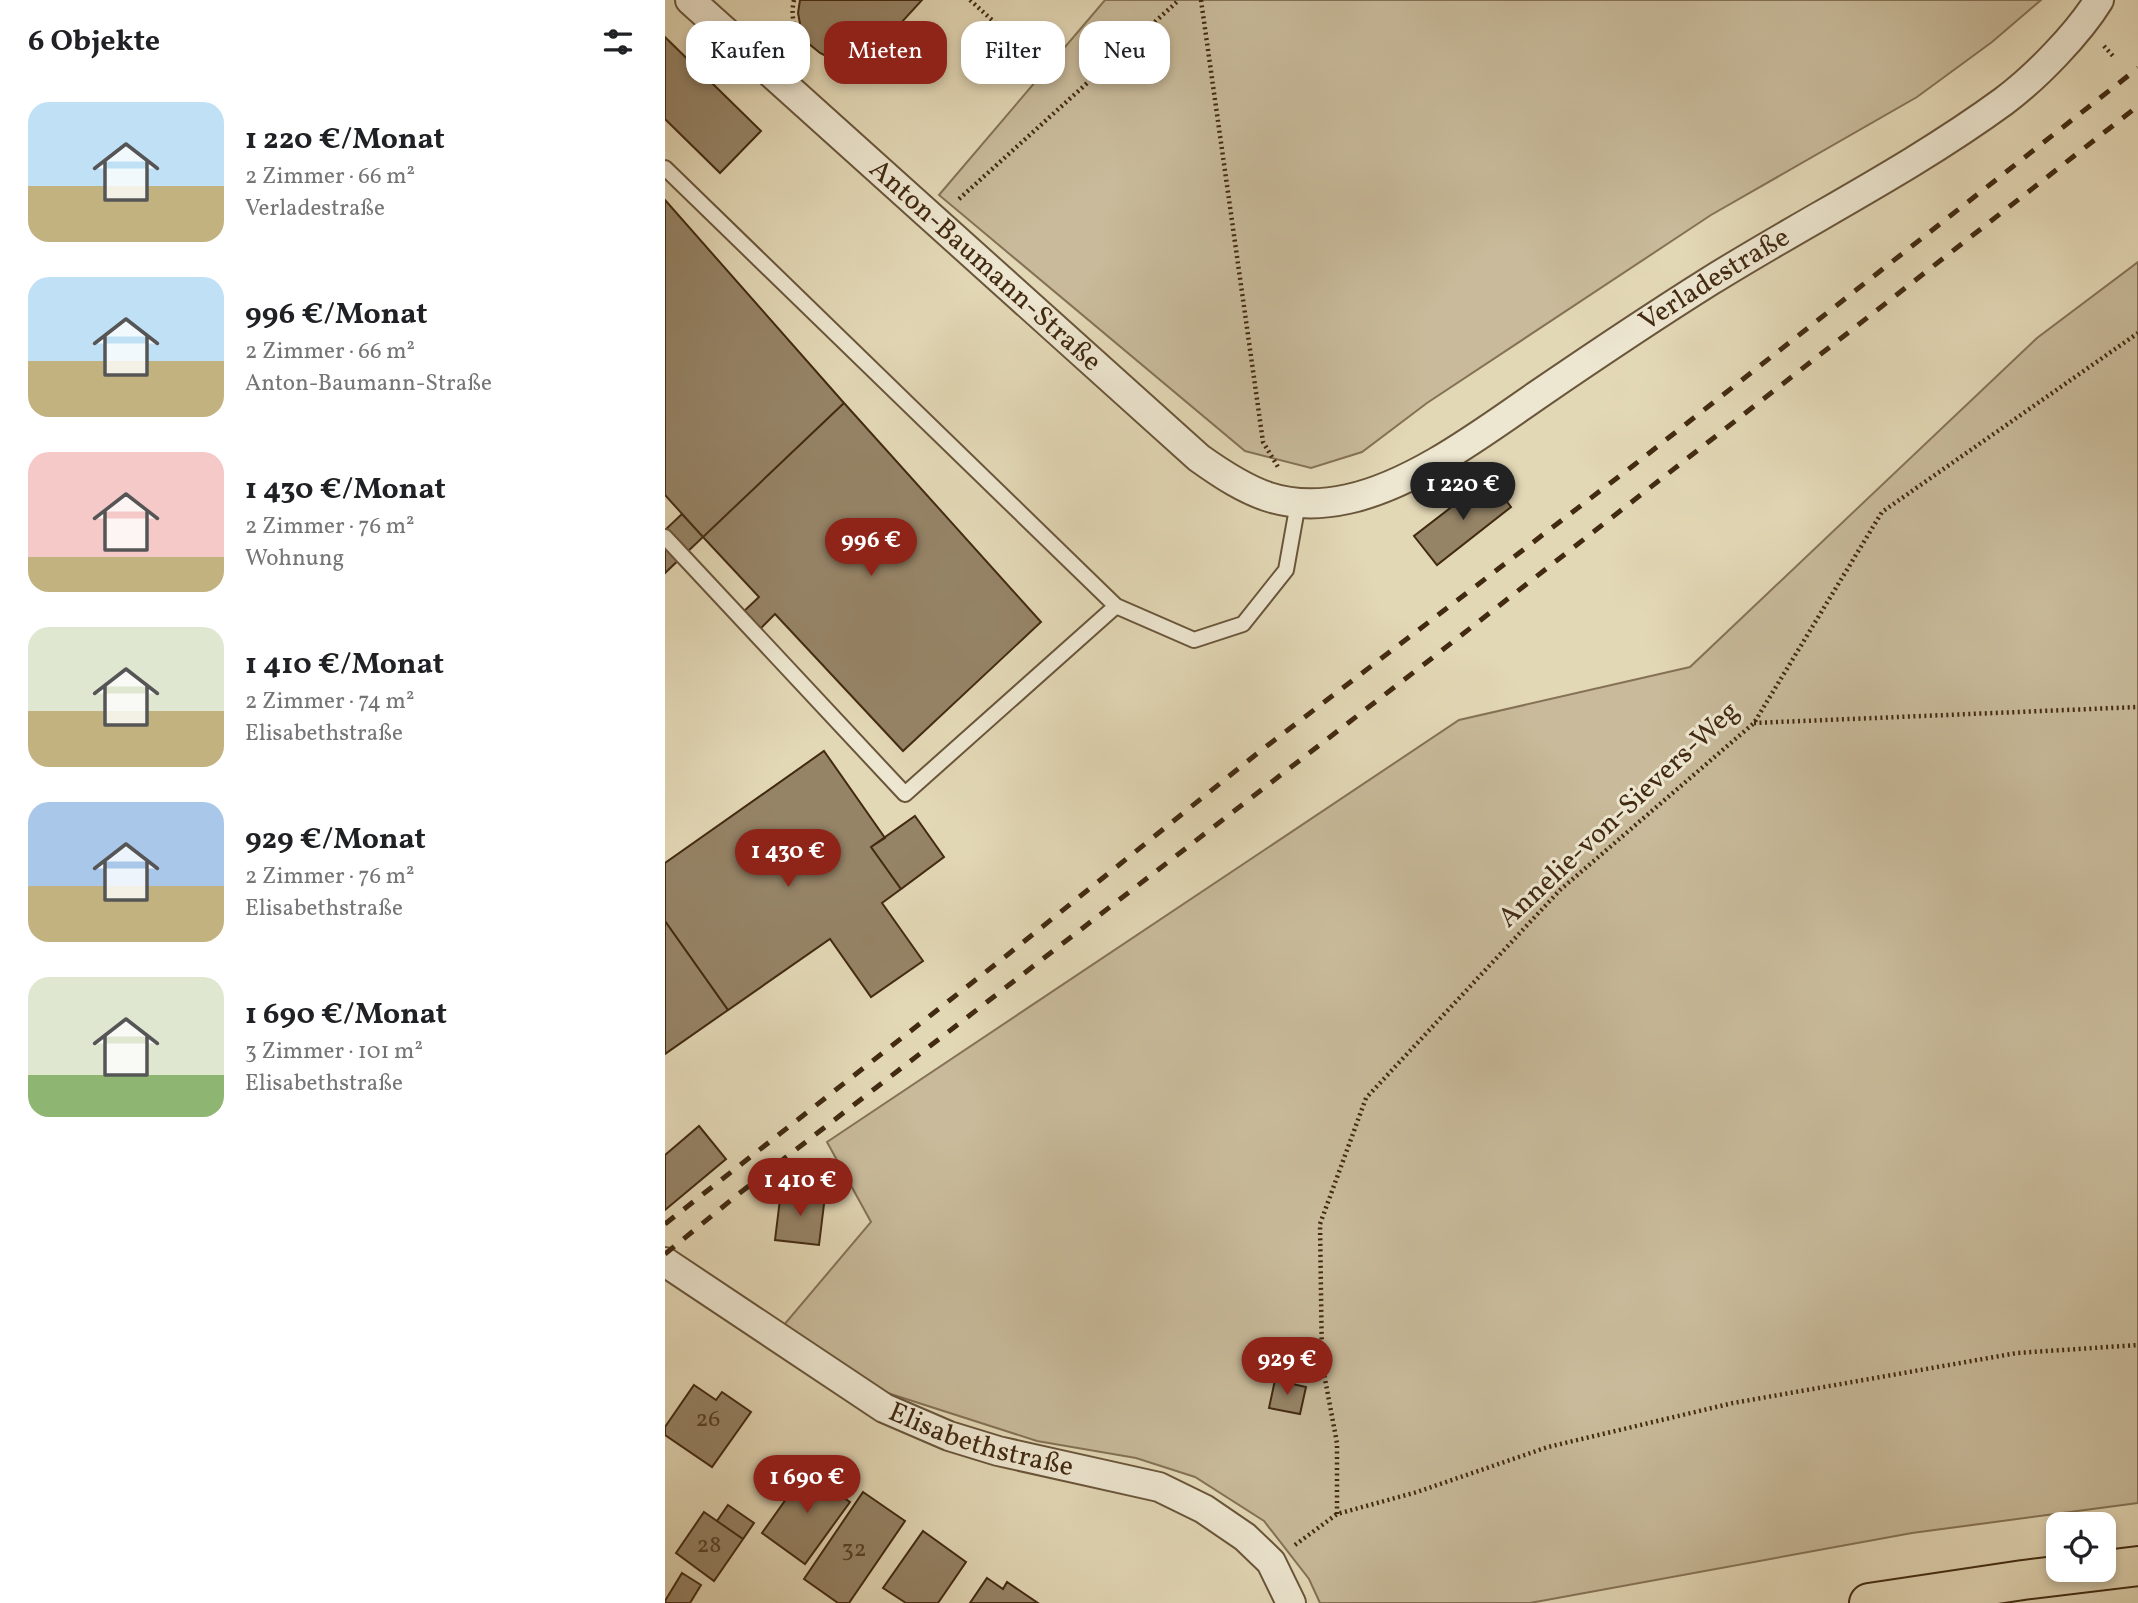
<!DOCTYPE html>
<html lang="de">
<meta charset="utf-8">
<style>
body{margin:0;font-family:Vollkorn,serif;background:#f2f2f2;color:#202124;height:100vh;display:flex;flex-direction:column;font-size:26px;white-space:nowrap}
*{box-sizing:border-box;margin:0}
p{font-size:23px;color:#757577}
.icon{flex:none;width:38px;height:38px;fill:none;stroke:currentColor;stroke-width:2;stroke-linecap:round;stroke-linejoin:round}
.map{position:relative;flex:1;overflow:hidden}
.details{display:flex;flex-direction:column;background:#fff;width:665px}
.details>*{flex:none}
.guide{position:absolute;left:21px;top:21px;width:665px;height:63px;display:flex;gap:14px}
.fabs{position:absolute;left:1381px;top:1512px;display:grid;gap:14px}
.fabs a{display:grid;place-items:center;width:70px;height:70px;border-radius:14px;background:#fff;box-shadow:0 4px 10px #0003;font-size:35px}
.price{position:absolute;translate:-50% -60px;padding:0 16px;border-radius:24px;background:#8f2418;color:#fff;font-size:23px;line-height:46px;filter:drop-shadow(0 2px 4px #0008)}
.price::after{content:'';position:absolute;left:50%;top:42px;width:21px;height:16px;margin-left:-10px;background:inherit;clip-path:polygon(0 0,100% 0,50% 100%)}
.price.active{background:#222;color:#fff}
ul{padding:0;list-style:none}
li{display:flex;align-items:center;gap:21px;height:175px;padding:0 28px}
li span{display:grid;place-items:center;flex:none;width:196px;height:140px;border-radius:21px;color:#555}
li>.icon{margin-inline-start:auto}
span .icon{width:84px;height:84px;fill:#fffc;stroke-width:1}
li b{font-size:30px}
h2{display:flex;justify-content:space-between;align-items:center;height:84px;padding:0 28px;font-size:30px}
.tag{padding:0 24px;border-radius:21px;background:#fff;box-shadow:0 4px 10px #0003;font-size:24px;line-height:63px}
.tag.active{background:#8f2418;color:#fff}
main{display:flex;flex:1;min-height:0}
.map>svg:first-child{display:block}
</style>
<main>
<section class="details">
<h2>6 Objekte<svg class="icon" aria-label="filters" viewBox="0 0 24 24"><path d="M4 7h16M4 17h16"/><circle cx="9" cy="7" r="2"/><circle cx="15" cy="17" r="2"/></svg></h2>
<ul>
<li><span style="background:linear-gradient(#bfe0f5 60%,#c2b280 0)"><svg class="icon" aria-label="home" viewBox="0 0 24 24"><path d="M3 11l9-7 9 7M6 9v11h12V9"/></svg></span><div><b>1 220 €/Monat</b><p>2 Zimmer · 66 m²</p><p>Verladestraße</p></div></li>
<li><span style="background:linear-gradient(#bfe0f5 60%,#c2b280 0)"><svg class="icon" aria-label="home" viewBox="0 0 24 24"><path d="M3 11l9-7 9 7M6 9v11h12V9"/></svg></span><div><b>996 €/Monat</b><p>2 Zimmer · 66 m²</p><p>Anton-Baumann-Straße</p></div></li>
<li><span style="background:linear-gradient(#f6c9c9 75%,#c2b280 0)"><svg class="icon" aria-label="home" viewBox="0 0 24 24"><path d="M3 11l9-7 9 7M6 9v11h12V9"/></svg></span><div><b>1 430 €/Monat</b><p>2 Zimmer · 76 m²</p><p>Wohnung</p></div></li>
<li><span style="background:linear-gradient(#dfe7d0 60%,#c2b280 0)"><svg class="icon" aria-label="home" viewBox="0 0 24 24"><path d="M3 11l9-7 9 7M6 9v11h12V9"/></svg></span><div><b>1 410 €/Monat</b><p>2 Zimmer · 74 m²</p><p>Elisabethstraße</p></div></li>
<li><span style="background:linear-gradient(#a9c7e8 60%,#c2b280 0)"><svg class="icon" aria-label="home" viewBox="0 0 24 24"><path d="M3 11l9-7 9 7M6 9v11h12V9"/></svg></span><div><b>929 €/Monat</b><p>2 Zimmer · 76 m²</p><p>Elisabethstraße</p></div></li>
<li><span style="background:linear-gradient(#dfe7d0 70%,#8fb573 0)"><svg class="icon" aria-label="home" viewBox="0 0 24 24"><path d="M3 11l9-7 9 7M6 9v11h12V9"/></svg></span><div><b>1 690 €/Monat</b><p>3 Zimmer · 101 m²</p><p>Elisabethstraße</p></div></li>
</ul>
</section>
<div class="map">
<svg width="1473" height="1603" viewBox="0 0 1473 1603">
<rect width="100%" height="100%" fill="#e3d8b6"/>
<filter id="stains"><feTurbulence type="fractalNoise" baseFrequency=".00286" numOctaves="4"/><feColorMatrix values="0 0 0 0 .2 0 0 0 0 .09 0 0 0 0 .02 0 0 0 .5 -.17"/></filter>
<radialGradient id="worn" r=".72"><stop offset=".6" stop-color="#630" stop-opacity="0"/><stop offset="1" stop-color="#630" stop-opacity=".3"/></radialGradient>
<!-- green -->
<path fill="#c8ba9a" stroke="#857256" stroke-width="2" d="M440 0H1376L1327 42 1252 97 1046 215 762 403 697 452 646 468 580 451 274 195Z
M1473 262V1503L1247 1533 865 1603H655L644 1579 599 1521 530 1477 471 1458 372 1441 207 1388 118 1326 206 1222 162 1142 794 720 1025 667 1372 338Z"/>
<!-- building -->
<path fill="#968467" stroke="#422a12" stroke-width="2" d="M135 0H257L213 48 200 57 185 61 169 60 155 53 143 43 136 29 133 13Z
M0 37 96 131 55 173 0 119Z
M0 200 179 403 38 537 0 495Z
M179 403 376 622 238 751 110 614 93 631 77 613 94 597 38 537Z
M824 478 846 507 772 565 749 536Z
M17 514 38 537 0 573V530Z
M159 751 220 838 206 847 236 889 217 903 258 961 206 997 165 939 63 1010 0 921V863Z
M250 816 279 857 236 889 206 847Z
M0 921 63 1010 0 1054Z
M34 1126 61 1159 0 1210V1155Z
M116 1191 160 1196 154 1245 110 1240Z
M610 1380 641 1387 635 1414 604 1408Z
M29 1385 51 1400 57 1392 86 1412 47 1467 0 1435V1427Z
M146 1464 168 1480 163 1487 185 1502 140 1564 97 1533Z
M198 1492 240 1521 184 1603H173L139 1579Z
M63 1505 89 1523 78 1539 52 1521Z
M39 1512 78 1539 49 1581 11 1553Z
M258 1531 301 1562 273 1603H241L218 1588Z
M17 1573 36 1585 25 1603H1L0 1601Z
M322 1578 338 1589 342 1582 373 1603H305Z"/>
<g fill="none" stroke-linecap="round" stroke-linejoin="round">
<defs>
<path id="lane" d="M0 168 451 606 240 794 0 537
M451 606 529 640 578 624 621 570 633 503"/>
<g id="street">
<path id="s1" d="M25 0 534 458C583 493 620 513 683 499 748 485 816 434 871 396 928 357 986 318 1045 281 1143 220 1246 169 1339 101 1371 77 1413 34 1434 0"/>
<path id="s2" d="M0 1262 219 1408 284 1436 333 1451 494 1487 539 1509 580 1537 606 1562 626 1603"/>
</g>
<path id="highway" d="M1204 1603 1358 1580 1473 1566"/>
</defs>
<!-- lane casing -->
<use href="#lane" stroke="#6a563b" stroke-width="18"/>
<!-- street casing -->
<use href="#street" stroke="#6a563b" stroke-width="32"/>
<!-- highway casing -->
<use href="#highway" stroke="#422a12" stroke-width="42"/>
<!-- path -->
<path stroke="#422a12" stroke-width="4.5" stroke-dasharray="2 3.5" stroke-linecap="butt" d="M129 0C125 18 130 30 139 46L130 56
M305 0 349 40
M536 0 598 442 613 467
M1439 46 1448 56
M294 199 514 0
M1089 723 1473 707
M672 1514V1443L657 1363 655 1224 701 1098 895 890 1089 723 1217 512 1473 333
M630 1545 672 1514 752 1492 883 1447 1068 1403 1352 1353 1473 1345"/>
<!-- lane -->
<use href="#lane" stroke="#ede6d0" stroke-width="14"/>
<!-- street -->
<use href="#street" stroke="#ede6d0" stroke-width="28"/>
<!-- highway -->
<use href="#highway" stroke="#e3d8b6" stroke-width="38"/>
<!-- rail -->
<path stroke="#422a12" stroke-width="5" stroke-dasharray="12 12" stroke-linecap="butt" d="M0 1224 341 956 594 752 969 465 1473 68
M0 1254 76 1192 762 662 1473 106"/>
</g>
<g text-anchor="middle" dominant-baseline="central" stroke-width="6" stroke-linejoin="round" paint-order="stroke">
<!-- number labels -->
<g font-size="24" fill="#574027">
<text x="43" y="1420">26</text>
<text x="44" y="1546">28</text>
<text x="189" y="1550">32</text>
</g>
<!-- street labels -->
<g font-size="28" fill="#422a12" stroke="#ede6d0">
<text stroke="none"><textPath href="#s1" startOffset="397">Anton-Baumann-Straße</textPath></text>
<text stroke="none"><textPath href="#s1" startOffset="1274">Verladestraße</textPath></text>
<text transform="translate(954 815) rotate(-43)">Annelie-von-Sievers-Weg</text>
<text stroke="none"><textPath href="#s2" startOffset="366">Elisabethstraße</textPath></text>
</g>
</g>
<rect width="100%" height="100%" filter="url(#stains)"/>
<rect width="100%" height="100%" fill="url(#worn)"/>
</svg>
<div class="fabs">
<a><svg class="icon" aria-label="locate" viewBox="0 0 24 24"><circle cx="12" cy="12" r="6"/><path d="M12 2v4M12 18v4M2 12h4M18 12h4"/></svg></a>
</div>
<b class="price active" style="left:798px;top:522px">1 220 €</b>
<b class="price" style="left:206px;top:578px">996 €</b>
<b class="price" style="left:123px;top:889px">1 430 €</b>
<b class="price" style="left:135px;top:1218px">1 410 €</b>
<b class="price" style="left:622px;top:1397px">929 €</b>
<b class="price" style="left:142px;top:1515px">1 690 €</b>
<div class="guide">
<a class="tag">Kaufen</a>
<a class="tag active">Mieten</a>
<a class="tag">Filter</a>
<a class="tag">Neu</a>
</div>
</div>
</main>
